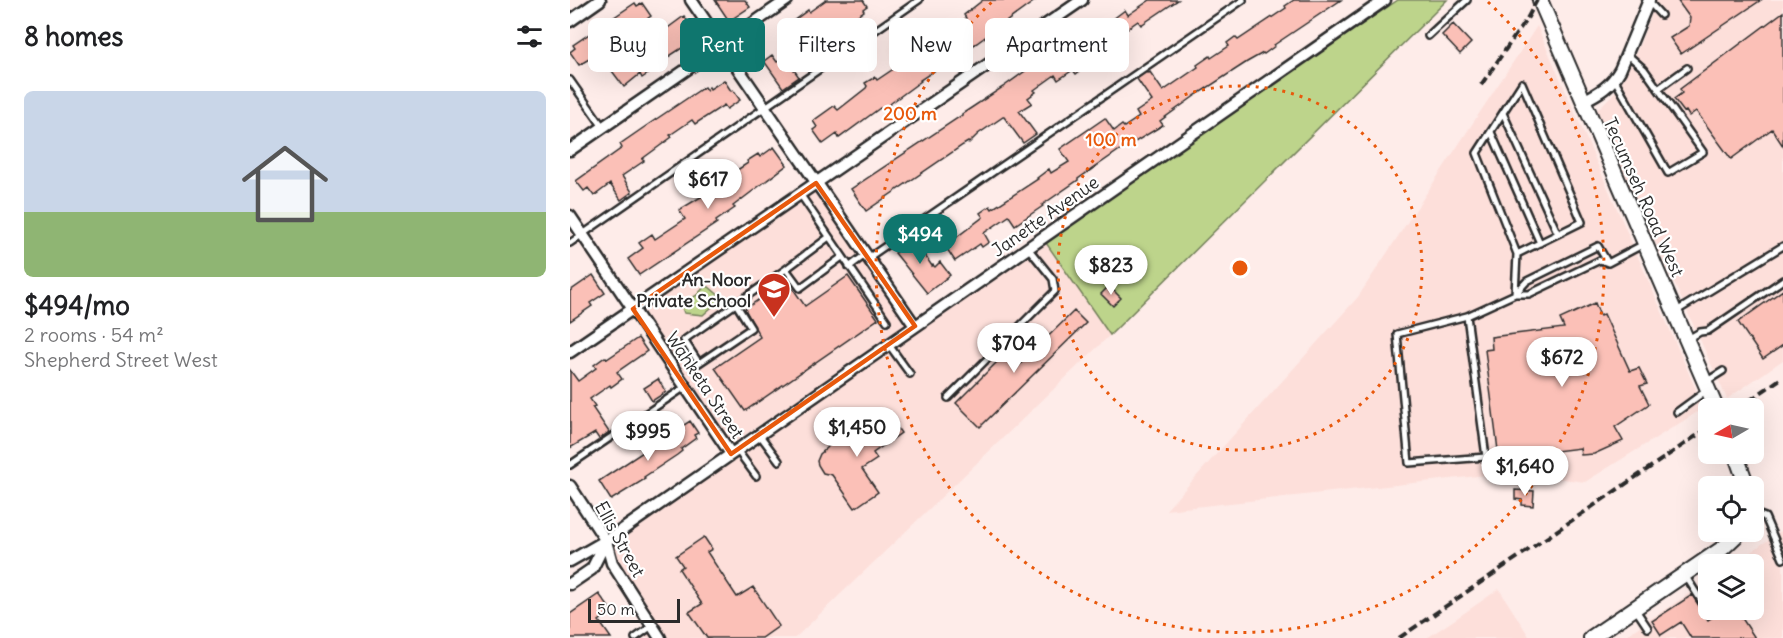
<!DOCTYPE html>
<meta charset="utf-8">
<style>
body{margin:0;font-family:Delius,sans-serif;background:#f2f2f2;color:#202124;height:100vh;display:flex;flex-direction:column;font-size:22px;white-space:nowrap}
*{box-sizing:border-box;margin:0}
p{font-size:20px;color:#757577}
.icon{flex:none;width:33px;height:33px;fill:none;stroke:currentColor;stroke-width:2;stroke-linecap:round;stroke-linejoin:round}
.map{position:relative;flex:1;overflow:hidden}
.panel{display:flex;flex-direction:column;background:#fff;width:570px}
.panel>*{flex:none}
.banner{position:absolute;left:18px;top:18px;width:570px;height:54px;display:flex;gap:12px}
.needle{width:39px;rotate:261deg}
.controls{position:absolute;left:1128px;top:398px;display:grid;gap:12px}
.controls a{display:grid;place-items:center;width:66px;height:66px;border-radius:9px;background:#fff;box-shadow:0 6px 24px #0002;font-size:30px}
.scale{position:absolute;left:18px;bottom:15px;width:92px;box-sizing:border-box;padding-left:6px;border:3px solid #2b2b2b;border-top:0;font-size:16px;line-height:21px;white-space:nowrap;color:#2b2b2b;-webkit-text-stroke:4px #fff;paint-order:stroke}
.price{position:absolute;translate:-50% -51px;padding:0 14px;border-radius:21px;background:#fff;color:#222;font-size:20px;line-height:39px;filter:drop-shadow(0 2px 3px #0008)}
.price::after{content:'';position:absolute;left:50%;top:36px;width:18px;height:14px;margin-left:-9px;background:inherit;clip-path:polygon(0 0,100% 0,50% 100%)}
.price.current{background:#0f766e;color:#fff}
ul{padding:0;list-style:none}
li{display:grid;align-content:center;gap:12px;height:318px;padding:0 24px}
li span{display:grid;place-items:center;height:186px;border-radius:9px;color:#555}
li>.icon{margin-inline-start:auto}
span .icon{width:108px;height:108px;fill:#fffc;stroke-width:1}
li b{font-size:26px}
h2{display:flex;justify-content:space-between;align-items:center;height:72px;padding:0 24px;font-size:26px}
.chip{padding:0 21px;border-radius:9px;background:#fff;box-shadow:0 6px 24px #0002;font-size:21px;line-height:54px}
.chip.current{background:#0f766e;color:#fff}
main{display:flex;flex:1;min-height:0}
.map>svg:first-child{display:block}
</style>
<main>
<section class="panel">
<h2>8 homes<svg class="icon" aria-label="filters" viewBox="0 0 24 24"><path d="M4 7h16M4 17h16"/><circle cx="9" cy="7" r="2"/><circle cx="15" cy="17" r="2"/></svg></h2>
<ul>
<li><span style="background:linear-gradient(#c9d6e8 65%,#8fb573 0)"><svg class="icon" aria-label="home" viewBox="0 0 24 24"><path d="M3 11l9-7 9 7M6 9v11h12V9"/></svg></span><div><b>$494/mo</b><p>2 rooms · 54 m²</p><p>Shepherd Street West</p></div></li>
</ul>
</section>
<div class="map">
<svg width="1213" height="638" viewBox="0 0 1213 638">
<rect width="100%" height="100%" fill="#feece9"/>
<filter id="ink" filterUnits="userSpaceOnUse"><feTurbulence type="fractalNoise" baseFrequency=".0167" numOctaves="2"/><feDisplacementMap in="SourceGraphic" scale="12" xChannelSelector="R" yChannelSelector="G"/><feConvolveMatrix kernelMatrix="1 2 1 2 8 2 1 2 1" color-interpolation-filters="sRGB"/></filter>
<g filter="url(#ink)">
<!-- built -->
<path fill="#fddfda" d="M1087 0H1213V360L1157 399 1026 111 1048 89 1068 49Z
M967 26 1134 408 1015 482 944 472 596 510 788 297Z
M245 191 336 325 163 443 72 311Z
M474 240 540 335 225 638H73L79 633 28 554 161 455Z
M1211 531 1213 535V638H1052L1138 581V609H1184V564H1163Z
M929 589 960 638H857L887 618Z"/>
<!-- green -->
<path fill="#bdd48b" stroke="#74805b" stroke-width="1.5" d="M828 0H877L540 335 474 240Z
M135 286 139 287 152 298 133 315 114 313 111 305 127 295Z"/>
<!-- building -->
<path fill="#fbc0b7" stroke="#2b2b2b" stroke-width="1.5" d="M145 0H175L180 7 159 21Z
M256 0H293L297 6 293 9 294 11 272 26 258 35 254 29 226 51 211 30 238 10 239 12Z
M413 0H466L407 43 350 80 351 81 313 109 310 108 269 138 267 134 253 144 243 130 247 127 243 121 264 106 268 110 296 88 297 86 295 83 305 77 307 80 365 41 364 40 369 37 367 35 376 29 377 31 396 18 394 15Z
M580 0H608L571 25 568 21 527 50 530 57 506 74 503 70 488 80 485 75 464 90 466 92 458 98 462 103 449 111 466 134 453 143 434 117H433L408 134 399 143 398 142 393 145 296 211 281 189 392 115V114L433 87 500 39 501 40 513 31 518 38 555 10 558 15Z
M724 0H771L704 45 705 46 694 54 693 53 677 62 626 95 590 121 593 125 565 142 564 140 508 179V180L472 205 473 206 445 225 439 216 414 233 419 242 412 247 410 244 385 261 375 246 413 217 410 213 420 206 422 209 468 179 467 178 479 169 481 173 499 162 490 149 535 118 544 131 552 125 554 127 569 117 566 112 582 101 567 79 577 72 578 73 580 72 593 91 628 67 627 65 640 56 641 58 659 46 657 43 665 37 668 40 716 8 715 6Z
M1107 0H1191L1111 54 1100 38 1119 26 1120 18Z
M65 3 67 6 72 3 81 16 42 44 43 45 9 65 0 52 5 48 3 45Z
M1213 12V146L1202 129 1161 159 1126 111 1119 116 1116 111 1114 112 1104 99 1112 93 1110 89Z
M114 16 129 37 84 66 85 69 72 78 70 74 54 87 42 71 44 70 43 68 54 59 58 63 78 50 75 46 97 32 95 30Z
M883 24 901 43 890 54 872 35Z
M202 55 207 62 217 55 224 65 222 67 229 77 213 88 194 61Z
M154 80 161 91 163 90 170 100 157 109 154 105 125 124 122 120 100 135 102 137 72 159 74 161 52 176 62 192 51 200 40 184 24 196 18 188 14 191 6 181 52 148 50 144 76 126 134 87 136 90 139 87 140 89Z
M204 147 217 165 163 206 165 208 146 221 147 223 69 275 58 259 73 248 69 243 82 234 85 239 115 219 109 210 149 186 151 189 168 177 164 172 178 163 177 161 188 154 190 157Z
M341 235 362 266 363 265 365 267 370 262 380 275 357 293 325 253 327 252 323 247Z
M23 275 35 293 20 303 22 306 0 321V291Z
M278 276 308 319 175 411 145 368 190 337 175 309 217 280 235 306Z
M539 286 551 298 543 306 531 294Z
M1213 290V345L1193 359 1168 322Z
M1025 303 1030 316 1034 314 1060 371 1069 368 1077 384 1070 386 1079 404 1045 427 1053 441 1024 454 1011 455 1010 448 929 458 915 350 922 349 921 337 994 328 990 319Z
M504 311 516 323 410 427 386 403 434 355 446 368Z
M68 338 77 351 47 372 52 379 41 387 40 385 20 399 25 406 22 407 39 432 29 439 25 433 0 448V370L8 381 26 368 24 365 35 357 37 359Z
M88 379 96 392 82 401 74 388Z
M316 411 331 433 303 453 307 459 292 469 308 492 285 508 262 475 253 473 248 465 247 461 250 454 257 448 261 442 268 440 269 437 273 435 278 437Z
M120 421 128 433 124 435 126 438 111 449 112 451 107 455 74 477 75 479 41 500 29 481Z
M945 490 964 491 963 506 952 505V500L945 499Z
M134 537 142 549 137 552 167 597 183 587 209 626 192 638H137L119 612 132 604 109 569 113 566 106 556Z
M29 594 41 610 36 614 37 615 29 621 41 638H0V614Z
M1122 595 1138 620 1155 609H1166L1185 638H1121L1111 622 1091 635 1082 621Z"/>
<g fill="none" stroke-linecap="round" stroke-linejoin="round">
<defs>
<path id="lane" d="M1079 2 1091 15
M858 36 897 0
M0 80 33 127
M1045 80 1098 173 1133 152 1074 69 1057 54
M1088 89 1117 68
M933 113 988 234
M921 132 970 243
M230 194 317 321
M259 237 216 269 230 288 272 257
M0 243 349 0
M298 258 673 0
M279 267 295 255
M945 294 947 254 907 153 952 83 1012 222 947 254
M946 294H959L1030 260 1038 263 1074 244
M166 304 181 328 129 363 114 340 216 269
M1105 312 1213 246
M897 316 827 334 839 463 916 457 897 316 945 294 957 281 1028 246 1038 263
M1118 339 1130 332 1138 331 1213 280
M319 345 340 374
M1137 381 1153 371
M378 398 485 291 483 279 458 248
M1107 412 1137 390
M189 434 209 461
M167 450 186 476
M0 465 115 387
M1184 513 1195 517 1213 559
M1115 575 1132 602
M1066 610 1078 628
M65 638 82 626"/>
<path id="street" d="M121 0 345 326
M0 21 30 0
M1013 101C1029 93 1041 86 1050 70L1079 0
M0 150 217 0
M0 216 161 454
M0 352 512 0
M0 486 36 541 42 563 90 638
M0 561 42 537 815 0
M0 584 22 569 36 541"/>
<path id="secondary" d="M970 0 1146 408
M1165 453 1177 486
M1021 638 1153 548 1171 531"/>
</defs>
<!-- lane casing -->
<use href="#lane" stroke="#2b2b2b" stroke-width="10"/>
<!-- street casing -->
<use href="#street" stroke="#2b2b2b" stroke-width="15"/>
<!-- secondary casing -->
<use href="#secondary" stroke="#2b2b2b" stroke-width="18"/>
<!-- lane -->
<use href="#lane" stroke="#fff" stroke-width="5"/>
<!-- street -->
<use href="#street" stroke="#fff" stroke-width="10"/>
<!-- secondary -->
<use href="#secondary" stroke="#fff" stroke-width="14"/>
<!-- rail -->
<path stroke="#2b2b2b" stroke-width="4" stroke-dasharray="9 4.5" stroke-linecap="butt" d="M911 85 958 17 967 0
M1169 408 1213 377
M829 638 1138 428"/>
</g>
</g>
<!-- marked area -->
<path fill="none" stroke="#e8590c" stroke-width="4.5" stroke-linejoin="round" d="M246 183 345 326 161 454 63 309Z"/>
<!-- distance rings -->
<g fill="none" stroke="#e8590c" stroke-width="3" stroke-dasharray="3 6">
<circle cx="670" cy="268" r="182"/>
<path d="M918 2A364 364 0 1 1 422 2"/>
</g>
<!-- icons -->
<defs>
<symbol id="school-pin" viewBox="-11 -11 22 30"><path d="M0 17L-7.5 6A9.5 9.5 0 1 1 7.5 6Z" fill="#c8321e" stroke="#fff"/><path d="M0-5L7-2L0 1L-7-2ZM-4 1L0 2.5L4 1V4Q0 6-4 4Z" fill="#fff"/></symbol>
</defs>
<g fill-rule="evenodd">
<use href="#school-pin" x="185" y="270" width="38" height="52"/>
</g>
<g text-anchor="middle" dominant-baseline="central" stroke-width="4.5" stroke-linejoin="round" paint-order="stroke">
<!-- street labels -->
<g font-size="18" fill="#2b2b2b" stroke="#fff">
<text transform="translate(1074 197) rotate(66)">Tecumseh Road West</text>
<text transform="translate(475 216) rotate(-35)">Janette Avenue</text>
<text transform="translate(135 385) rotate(56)">Wahketa Street</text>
<text transform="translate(50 539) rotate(61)">Ellis Street</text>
</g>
<!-- poi labels -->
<g font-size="18" font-weight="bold" fill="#2b2b2b" stroke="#fff" text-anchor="end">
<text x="181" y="279">An-Noor<tspan x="181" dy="21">Private School</tspan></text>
</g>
</g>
<circle cx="670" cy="268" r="9" fill="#e8590c" stroke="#fff" stroke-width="3"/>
<g font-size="18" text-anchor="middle" font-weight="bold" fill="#e8590c" stroke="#fff" stroke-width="4.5" stroke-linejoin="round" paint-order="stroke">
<text x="340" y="120">200 m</text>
<text x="541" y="146">100 m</text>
</g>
</svg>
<div class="controls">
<a><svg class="needle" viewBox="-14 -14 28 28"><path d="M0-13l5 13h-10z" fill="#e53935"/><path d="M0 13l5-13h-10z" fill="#757577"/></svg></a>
<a><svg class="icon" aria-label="locate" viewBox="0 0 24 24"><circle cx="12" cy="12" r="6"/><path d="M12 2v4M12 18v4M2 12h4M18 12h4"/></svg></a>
<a><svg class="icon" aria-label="layers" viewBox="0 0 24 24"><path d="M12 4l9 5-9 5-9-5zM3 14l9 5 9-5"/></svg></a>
</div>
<div class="scale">50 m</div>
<b class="price" style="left:138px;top:210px">$617</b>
<b class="price current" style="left:350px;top:265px">$494</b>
<b class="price" style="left:541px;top:296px">$823</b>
<b class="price" style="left:444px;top:374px">$704</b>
<b class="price" style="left:992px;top:388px">$672</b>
<b class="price" style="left:287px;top:458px">$1,450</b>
<b class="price" style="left:78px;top:462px">$995</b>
<b class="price" style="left:955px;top:497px">$1,640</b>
<div class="banner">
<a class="chip">Buy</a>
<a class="chip current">Rent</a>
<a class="chip">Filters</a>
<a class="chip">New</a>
<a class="chip">Apartment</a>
</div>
</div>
</main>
